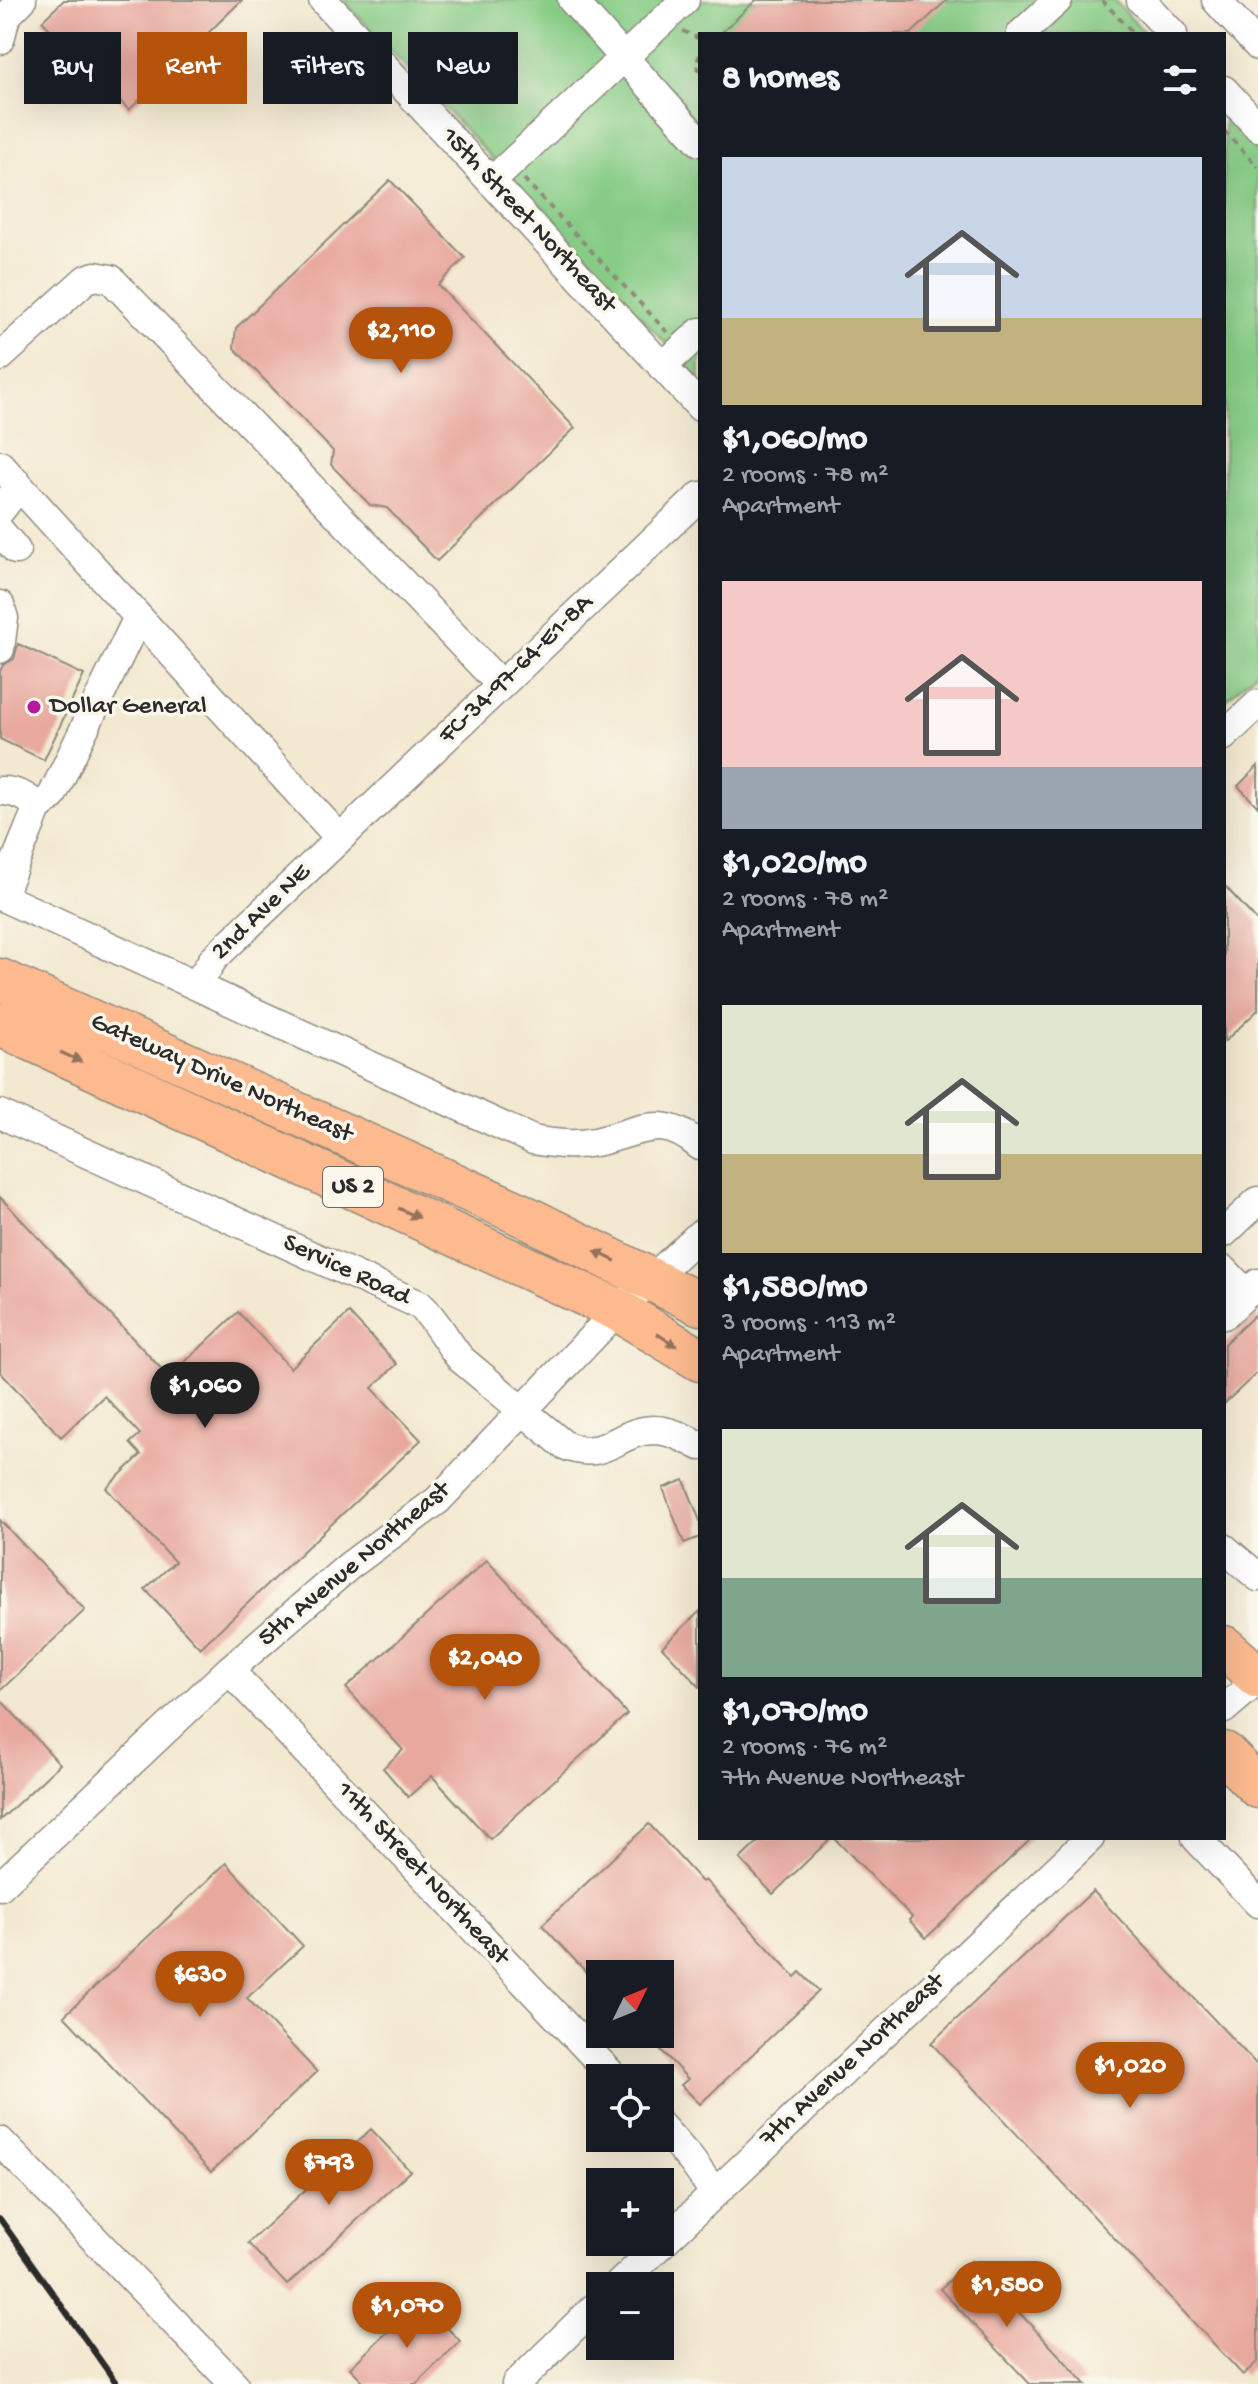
<!DOCTYPE html>
<meta charset="utf-8">
<style>
body{margin:0;font-family:"Gochi Hand",sans-serif;background:#242831;color:#f1f3f6;height:100vh;display:flex;flex-direction:column;font-size:30px;white-space:nowrap}
*{box-sizing:border-box;margin:0}
p{font-size:26px;color:#9ea1a6}
.icon{flex:none;width:44px;height:44px;fill:none;stroke:currentColor;stroke-width:2;stroke-linecap:round;stroke-linejoin:round}
.map{position:relative;flex:1;overflow:hidden}
.side{position:absolute;left:698px;top:32px;width:528px;height:1808px;display:flex;flex-direction:column;background:#171b24;border-radius:0px;box-shadow:0 8px 32px #0002}
.side>*{flex:none}
.banner{position:absolute;left:24px;top:32px;width:554px;height:72px;display:flex;gap:16px}
.needle{width:52px;rotate:47deg}
.buttons{position:absolute;left:586px;top:1960px;display:grid;gap:16px}
.buttons a{display:grid;place-items:center;width:88px;height:88px;border-radius:0px;background:#171b24;box-shadow:0 8px 32px #0002;font-size:40px}
.price{position:absolute;translate:-50% -68px;padding:0 18px;border-radius:28px;background:#b45309;color:#fff;font-size:26px;line-height:52px;filter:drop-shadow(0 2px 4px #0008)}
.price::after{content:'';position:absolute;left:50%;top:48px;width:24px;height:18px;margin-left:-12px;background:inherit;clip-path:polygon(0 0,100% 0,50% 100%)}
.price.on{background:#222;color:#fff}
ul{padding:0;list-style:none}
li{display:grid;align-content:center;gap:16px;height:424px;padding:0 24px}
li span{display:grid;place-items:center;height:248px;border-radius:0px;color:#555}
li>.icon{margin-inline-start:auto}
span .icon{width:144px;height:144px;fill:#fffc;stroke-width:1}
li b{font-size:34px}
h2{display:flex;justify-content:space-between;align-items:center;height:96px;padding:0 24px;font-size:34px}
.chip{padding:0 28px;border-radius:0px;background:#171b24;box-shadow:0 8px 32px #0002;font-size:28px;line-height:72px}
.chip.on{background:#b45309;color:#fff}
.map>svg:first-child{display:block}
</style>
<div class="map">
<svg width="1258" height="2384" viewBox="0 0 1258 2384">
<rect width="100%" height="100%" fill="#fbf7ec"/>
<filter id="ink" filterUnits="userSpaceOnUse"><feTurbulence type="fractalNoise" baseFrequency=".0125" numOctaves="2"/><feDisplacementMap in="SourceGraphic" scale="16" xChannelSelector="R" yChannelSelector="G"/><feConvolveMatrix kernelMatrix="1 2 1 2 8 2 1 2 1" color-interpolation-filters="sRGB"/></filter>
<filter id="wash" filterUnits="userSpaceOnUse"><feTurbulence type="fractalNoise" baseFrequency=".006" numOctaves="4" result="noise"/><feDisplacementMap in="SourceGraphic" scale="32" xChannelSelector="R" yChannelSelector="G"/><feGaussianBlur stdDeviation="1.8" result="paint"/><feColorMatrix in="noise" values="0 0 0 0 0 0 0 0 0 0 0 0 0 0 0 0 0 1.4 0 .05"/><feComposite in="paint" operator="in"/></filter>
<g filter="url(#wash)">
<rect width="100%" height="100%" fill="#f3e8d0"/>
<!-- green -->
<path fill="#87cc86" stroke="#597c58" stroke-width="2" d="M343 0H1114L1146 34H700V380Z
M1224 117 1258 153V670L1224 702Z"/>
<g id="blocks">
<!-- building -->
<path fill="#e8a89e" d="M64 0H242L129 110 42 21Z
M756 0H947L911 34H720Z
M390 180 465 258 438 285 575 428 437 561 387 508 370 505 331 465 333 451 234 348 236 328Z
M18 644 84 675 44 760 0 739V671L3 665 14 659Z
M1258 766V807L1238 786Z
M1224 885 1258 922V1010L1224 1042Z
M0 1197 169 1377 238 1312 290 1368 349 1313 397 1364 372 1388 421 1440 200 1648 145 1589 175 1562 106 1488 141 1455 130 1443 140 1434 104 1396 61 1437 0 1372Z
M1258 1312V1372L1224 1404V1344Z
M684 1480 700 1521V1537L684 1543 663 1488Z
M0 1520 85 1610 0 1691Z
M487 1560 627 1714 490 1839 432 1776 408 1797 383 1768 403 1750 346 1688Z
M700 1611V1687L662 1647Z
M0 1699 60 1764 0 1820Z
M649 1824 702 1882 705 1880 795 1977 800 1972 819 1991 700 2104 681 2085 688 2079 646 2034H660V1974H600V1987L542 1925Z
M762 1838H831L773 1894 740 1859Z
M834 1838H1032L926 1938 909 1920 912 1917Z
M226 1863 303 1946 247 1998 317 2072 211 2172 64 2016Z
M1093 1891 1258 2066V2361L1243 2375 931 2043Z
M371 2129 410 2171 287 2285 248 2243Z
M971 2261 1086 2384H1030L940 2289Z
M420 2300 460 2341 416 2384H366L350 2368Z"/>
</g>
</g>
<g filter="url(#ink)">
<use href="#blocks" fill-opacity="0" stroke="#8f8a7e" stroke-width="2"/>
<g fill="none" stroke-linecap="round" stroke-linejoin="round">
<defs>
<path id="minor" d="M323 0 700 407
M572 0 700 142
M1141 0 1173 34
M1216 0 1258 46
M1021 34 1058 0
M0 40 6 16 22 0
M1224 90 1258 127
M491 182 685 0
M0 357 85 280 95 276 111 279 501 685
M662 367 700 332
M0 465 336 834 337 839 334 844
M0 511 14 493 17 483
M0 531 16 550
M0 605 4 618 0 649
M1224 736 1258 704
M0 791C12 790 32 797 37 809L1 897
M37 809 52 796 138 617
M0 896 533 1140C555 1144 573 1146 595 1142 639 1133 660 1111 700 1146
M201 988V978L214 958 700 496
M0 1114 420 1305C437 1321 446 1341 461 1359L564 1445C605 1463 617 1431 653 1430 670 1430 685 1438 700 1446
M1224 1233 1258 1201
M1224 1270 1247 1294
M1224 1315 1258 1283
M1224 1548 1258 1577
M229 1670 615 2078
M1224 1709 1258 1680
M1196 1838 1258 1903
M0 1886 229 1670 349 1566 438 1500 618 1310 700 1234
M660 2125 691 2160 714 2192
M0 2141 234 2384
M617 2286 1090 1838
M516 2384 600 2302"/>
<path id="highway" d="M0 980 514 1211 700 1304
M0 1025 618 1310 700 1360
M1224 1647 1258 1677
M1224 1753 1258 1787"/>
</defs>
<!-- minor casing -->
<use href="#minor" stroke="#8f8a7e" stroke-width="31"/>
<!-- highway casing -->
<use href="#highway" stroke="#8f8a7e" stroke-width="45"/>
<!-- path -->
<path stroke="#8f8a7e" stroke-width="4" stroke-dasharray="6 6" stroke-linecap="butt" d="M1102 0 1134 34
M683 31 700 39
M700 55 696 64 700 72
M1224 131 1258 167
M524 179 668 333"/>
<!-- minor -->
<use href="#minor" stroke="#fff" stroke-width="28"/>
<!-- highway -->
<use href="#highway" stroke="#fcba8e" stroke-width="42"/>
<!-- rail -->
<path stroke="#2b2b2b" stroke-width="6" d="M0 2219 117 2384"/>
</g>
<!-- one-way arrows -->
<defs><path id="oneway-solid" d="M-6-.8H1V-3.2L6.5 0L1 3.2V.8H-6Z" transform="scale(2)"/></defs>
<g fill="#94725c">
<use href="#oneway-solid" transform="translate(71 1057) rotate(25)"/>
<use href="#oneway-solid" transform="translate(409 1213) rotate(25)"/>
<use href="#oneway-solid" transform="translate(605 1256) rotate(-154)"/>
<use href="#oneway-solid" transform="translate(667 1340) rotate(32)"/>
</g>
</g>
<!-- markers -->
<circle fill="#b5179e" stroke="#fbf7ec" stroke-width="3" cx="34" cy="707" r="8"/>
<g text-anchor="middle" dominant-baseline="central" stroke-width="7" stroke-linejoin="round" paint-order="stroke">
<!-- shield labels -->
<rect fill="#fbf7ec" stroke="#696865" stroke-width="2" x="323" y="1167" width="60" height="40" rx="6"/>
<g font-size="24" font-weight="bold" fill="#2b2b2b">
<text x="353" y="1187">US 2</text>
</g>
<!-- street labels -->
<g font-size="26" fill="#2b2b2b" stroke="#fbf7ec">
<text transform="translate(528 221) rotate(47)">15th Street Northeast</text>
<text transform="translate(517 670) rotate(-44)">FC-34-97-64-E1-8A</text>
<text transform="translate(262 913) rotate(-44)">2nd Ave NE</text>
<text transform="translate(221 1079) rotate(24)">Gateway Drive Northeast</text>
<text transform="translate(346 1271) rotate(25)">Service Road</text>
<text transform="translate(355 1565) rotate(-40)">5th Avenue Northeast</text>
<text transform="translate(422 1874) rotate(47)">11th Street Northeast</text>
<text transform="translate(853 2061) rotate(-43)">7th Avenue Northeast</text>
</g>
<!-- poi labels -->
<g font-size="26" fill="#2b2b2b" stroke="#fbf7ec" text-anchor="start">
<text x="50" y="707">Dollar General</text>
</g>
</g>
</svg>
<div class="buttons">
<a><svg class="needle" viewBox="-14 -14 28 28"><path d="M0-13l5 13h-10z" fill="#e53935"/><path d="M0 13l5-13h-10z" fill="#9ea1a6"/></svg></a>
<a><svg class="icon" aria-label="locate" viewBox="0 0 24 24"><circle cx="12" cy="12" r="6"/><path d="M12 2v4M12 18v4M2 12h4M18 12h4"/></svg></a>
<a>+</a>
<a>−</a>
</div>
<b class="price" style="left:401px;top:375px">$2,110</b>
<b class="price on" style="left:205px;top:1430px">$1,060</b>
<b class="price" style="left:485px;top:1702px">$2,040</b>
<b class="price" style="left:200px;top:2019px">$630</b>
<b class="price" style="left:1130px;top:2110px">$1,020</b>
<b class="price" style="left:329px;top:2207px">$793</b>
<b class="price" style="left:1007px;top:2329px">$1,580</b>
<b class="price" style="left:407px;top:2350px">$1,070</b>
<div class="banner">
<a class="chip">Buy</a>
<a class="chip on">Rent</a>
<a class="chip">Filters</a>
<a class="chip">New</a>
</div>
<section class="side">
<h2>8 homes<svg class="icon" aria-label="filters" viewBox="0 0 24 24"><path d="M4 7h16M4 17h16"/><circle cx="9" cy="7" r="2"/><circle cx="15" cy="17" r="2"/></svg></h2>
<ul>
<li><span style="background:linear-gradient(#c9d6e8 65%,#c2b280 0)"><svg class="icon" aria-label="home" viewBox="0 0 24 24"><path d="M3 11l9-7 9 7M6 9v11h12V9"/></svg></span><div><b>$1,060/mo</b><p>2 rooms · 78 m²</p><p>Apartment</p></div></li>
<li><span style="background:linear-gradient(#f6c9c9 75%,#9aa5b1 0)"><svg class="icon" aria-label="home" viewBox="0 0 24 24"><path d="M3 11l9-7 9 7M6 9v11h12V9"/></svg></span><div><b>$1,020/mo</b><p>2 rooms · 78 m²</p><p>Apartment</p></div></li>
<li><span style="background:linear-gradient(#dfe7d0 60%,#c2b280 0)"><svg class="icon" aria-label="home" viewBox="0 0 24 24"><path d="M3 11l9-7 9 7M6 9v11h12V9"/></svg></span><div><b>$1,580/mo</b><p>3 rooms · 113 m²</p><p>Apartment</p></div></li>
<li><span style="background:linear-gradient(#dfe7d0 60%,#7fa58c 0)"><svg class="icon" aria-label="home" viewBox="0 0 24 24"><path d="M3 11l9-7 9 7M6 9v11h12V9"/></svg></span><div><b>$1,070/mo</b><p>2 rooms · 76 m²</p><p>7th Avenue Northeast</p></div></li>
</ul>
</section>
</div>
